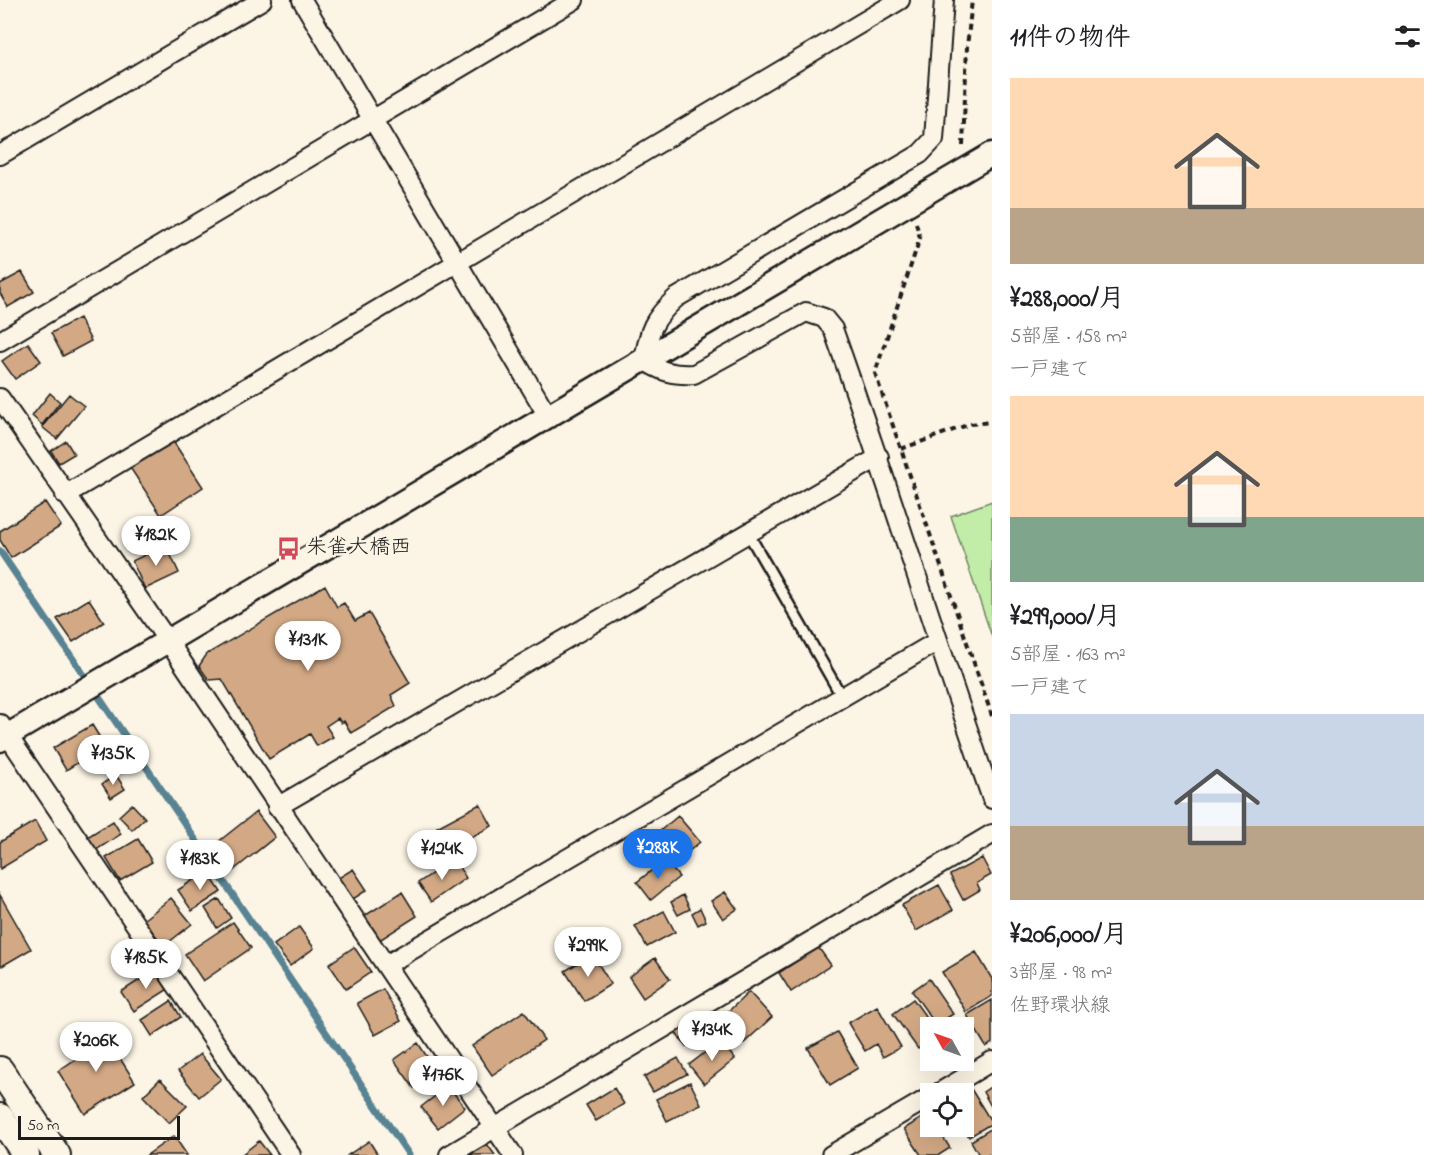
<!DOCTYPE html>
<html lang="ja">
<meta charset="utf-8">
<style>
body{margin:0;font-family:"Indie Flower","Klee One",sans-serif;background:#f2f2f2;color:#202124;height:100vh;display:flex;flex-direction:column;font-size:22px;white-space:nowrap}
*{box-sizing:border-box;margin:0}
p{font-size:20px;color:#757577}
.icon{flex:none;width:33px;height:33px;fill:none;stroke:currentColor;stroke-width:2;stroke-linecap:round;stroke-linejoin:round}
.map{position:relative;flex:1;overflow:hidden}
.sheet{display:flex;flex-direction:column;background:#fff;width:450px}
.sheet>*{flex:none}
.needle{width:39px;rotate:310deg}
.buttons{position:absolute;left:920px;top:1017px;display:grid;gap:12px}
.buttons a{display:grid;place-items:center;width:54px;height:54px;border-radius:0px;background:#fff;box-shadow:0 6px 24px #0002;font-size:30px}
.scale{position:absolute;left:18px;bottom:15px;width:162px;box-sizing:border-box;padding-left:6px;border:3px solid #1c1c1c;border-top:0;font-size:16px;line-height:21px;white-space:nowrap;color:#1c1c1c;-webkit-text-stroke:4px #fcf5e5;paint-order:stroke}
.price{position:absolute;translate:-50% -51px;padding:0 14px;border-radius:21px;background:#fff;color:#222;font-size:20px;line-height:39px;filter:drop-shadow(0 2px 3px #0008)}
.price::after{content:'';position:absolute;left:50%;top:36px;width:18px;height:14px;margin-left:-9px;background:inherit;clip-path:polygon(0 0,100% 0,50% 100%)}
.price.selected{background:#1a73e8;color:#fff}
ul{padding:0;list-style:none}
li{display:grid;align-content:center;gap:12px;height:318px;padding:0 18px}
li span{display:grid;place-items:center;height:186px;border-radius:0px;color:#555}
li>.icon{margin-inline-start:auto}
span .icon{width:108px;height:108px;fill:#fffc;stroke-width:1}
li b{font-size:26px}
h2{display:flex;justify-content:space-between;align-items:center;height:72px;padding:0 18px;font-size:26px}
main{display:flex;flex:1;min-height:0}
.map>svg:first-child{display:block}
</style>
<main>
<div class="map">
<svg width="992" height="1155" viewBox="0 0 992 1155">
<rect width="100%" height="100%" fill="#fcf5e5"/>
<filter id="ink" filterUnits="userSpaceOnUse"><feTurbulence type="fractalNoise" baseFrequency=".0167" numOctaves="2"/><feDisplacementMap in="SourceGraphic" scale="12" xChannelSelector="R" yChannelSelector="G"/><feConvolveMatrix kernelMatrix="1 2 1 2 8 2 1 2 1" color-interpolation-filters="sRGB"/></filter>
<g filter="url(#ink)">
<!-- green -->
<path fill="#c2eda9" stroke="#6f8462" stroke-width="1.5" d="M992 501V637L951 516Z"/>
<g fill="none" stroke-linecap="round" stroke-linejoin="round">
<!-- stream -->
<path stroke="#598393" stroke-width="7" d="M0 551 409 1155"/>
</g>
<!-- building -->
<path fill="#d3a985" stroke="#1c1c1c" stroke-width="1.5" d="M22 272 34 292 8 307 0 293V284Z
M79 318 91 341 63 356 51 333Z
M28 343 41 361 15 379 2 361Z
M50 393 60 402 42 425 32 416Z
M69 394 84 406 57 439 42 427Z
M171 438 203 487 161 515 129 466Z
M66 441 74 454 59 463 51 451Z
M45 502 61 526 11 558 0 540V531Z
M166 545 179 573 145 589 132 561Z
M325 585 337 607 344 603 355 621 369 613 410 683 391 695 396 706 351 733 344 721 341 723 338 718 326 726 333 737 317 746 310 734 269 759 222 679 209 680 199 666 207 654Z
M89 599 104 622 73 642 57 619Z
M92 725 105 746 66 770 53 748Z
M116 775 125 789 111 798 102 784Z
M132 804 145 818 132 830 119 816Z
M480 804 492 826 449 849 437 827Z
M256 812 275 837 229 874 209 849Z
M678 816 700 842 682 857 661 830Z
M35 821 46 841 0 869V842Z
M113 821 121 834 93 852 84 839Z
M138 839 152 862 120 881 106 858Z
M982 858 991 875 977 883 980 890 963 900 950 875Z
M454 859 466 878 431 902 418 883Z
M665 860 679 877 651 900 637 882Z
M353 869 367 890 350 901 337 879Z
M207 871 221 892 192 911 178 890Z
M939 885 953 910 916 931 902 905Z
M402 892 417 916 378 941 363 917Z
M725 892 737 909 723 919 711 901Z
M0 895 31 949 2 966 0 963Z
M683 895 690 909 678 915 671 902Z
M171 898 192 924 164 946 143 920Z
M219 899 231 918 217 928 205 908Z
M700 908 706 921 698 925 692 913Z
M664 911 675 932 647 947 635 926Z
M233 922 251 948 203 981 185 954Z
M299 927 314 948 290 966 274 945Z
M354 947 371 972 346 989 329 964Z
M818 947 831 965 791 992 779 973Z
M976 952 992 979V996L966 1012 942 972Z
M592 954 611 984 584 1001 565 971Z
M655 958 670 979 643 998 629 977Z
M158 968 170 988 134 1011 121 992Z
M929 979 953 1014 936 1025 912 991Z
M383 989 401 1021 375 1035 357 1003Z
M749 992 772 1017 743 1044 720 1019Z
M913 999 934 1028H930V1041L918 1049 893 1014Z
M992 1000V1043L986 1047 967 1015Z
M171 1001 181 1017 152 1036 142 1020Z
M877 1006 901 1047 883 1057 876 1044 865 1051 848 1023Z
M707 1008 718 1022 686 1046 675 1032Z
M524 1011 544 1040 492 1075 472 1046Z
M102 1030 135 1082 85 1114 58 1071 80 1056 75 1048Z
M837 1032 858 1068 830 1085 808 1048Z
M720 1041 735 1059 704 1084 689 1065Z
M418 1043 437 1072 414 1088 394 1060Z
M200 1054 221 1079 199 1097 178 1071Z
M678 1058 687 1074 653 1092 644 1077Z
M160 1079 187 1106 169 1123 143 1096Z
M690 1082 701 1104 667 1121 656 1099Z
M448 1086 465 1107 438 1128 421 1107Z
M992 1086V1108L983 1092Z
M614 1088 624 1104 596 1121 586 1105Z
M971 1089 992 1123 969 1137 962 1126 963 1094Z
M928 1114 930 1126H936L950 1148 939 1155H921L904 1129Z
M992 1128V1155H979L971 1141Z
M174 1136 187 1155H147Z
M259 1141 270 1155H241Z
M369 1141 378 1155H348Z
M487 1144 495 1155H470Z"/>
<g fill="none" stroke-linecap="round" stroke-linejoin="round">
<defs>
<path id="service" d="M748 533 842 697"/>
<path id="minor" d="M302 0 548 416
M944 0 934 139 920 154 676 298C653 319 649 330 644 360 661 372 673 375 694 374L806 312 824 318 833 329C889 485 937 643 992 799
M0 155 262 0
M0 341 574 0
M0 398 168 641 513 1155
M65 495 900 0
M0 724 291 1155
M277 807 879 457
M386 965 936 642
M937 1094 992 1061
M449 1155 992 834
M831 1155 930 1097"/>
<path id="tertiary" d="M0 740 992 154"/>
<path id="secondary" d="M0 1070 57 1155
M0 1117 26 1155"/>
</defs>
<!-- service casing -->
<use href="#service" stroke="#1c1c1c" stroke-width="14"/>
<!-- minor casing -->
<use href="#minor" stroke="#1c1c1c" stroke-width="22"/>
<!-- tertiary casing -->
<use href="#tertiary" stroke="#1c1c1c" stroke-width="27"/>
<!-- secondary casing -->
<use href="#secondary" stroke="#1c1c1c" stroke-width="30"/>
<!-- path -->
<path stroke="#1c1c1c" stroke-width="4" stroke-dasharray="6 4.5" stroke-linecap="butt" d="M963 146 967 47 972 0
M916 223 920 238 875 373 992 716
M901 449 970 424 992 422"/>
<!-- service -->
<use href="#service" stroke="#fcf5e5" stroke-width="9"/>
<!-- minor -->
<use href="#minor" stroke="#fcf5e5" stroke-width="18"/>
<!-- tertiary -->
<use href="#tertiary" stroke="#fcf5e5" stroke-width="22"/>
<!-- secondary -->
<use href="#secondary" stroke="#fcf5e5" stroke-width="26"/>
</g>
</g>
<!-- icons -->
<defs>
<symbol id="bus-bare" viewBox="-9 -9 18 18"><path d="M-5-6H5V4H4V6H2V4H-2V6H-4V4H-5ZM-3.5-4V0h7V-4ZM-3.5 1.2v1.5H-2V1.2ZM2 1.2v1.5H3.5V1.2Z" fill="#d1495b" stroke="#fcf5e5" stroke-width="2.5" paint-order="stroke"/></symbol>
</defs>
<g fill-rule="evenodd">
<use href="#bus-bare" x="272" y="532" width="33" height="33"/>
</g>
<g text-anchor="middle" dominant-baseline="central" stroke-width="5" stroke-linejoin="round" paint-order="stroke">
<!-- poi labels -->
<g font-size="21" fill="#1c1c1c" stroke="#fcf5e5" text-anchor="start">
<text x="306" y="548">朱雀大橋西</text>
</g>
</g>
</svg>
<div class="buttons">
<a><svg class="needle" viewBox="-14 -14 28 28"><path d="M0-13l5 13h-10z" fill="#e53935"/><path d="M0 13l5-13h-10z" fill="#757577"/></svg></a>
<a><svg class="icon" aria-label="locate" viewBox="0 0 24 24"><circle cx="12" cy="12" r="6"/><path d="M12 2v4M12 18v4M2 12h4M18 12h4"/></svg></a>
</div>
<div class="scale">50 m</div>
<b class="price" style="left:156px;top:567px">¥182K</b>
<b class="price" style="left:308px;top:672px">¥131K</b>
<b class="price" style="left:113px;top:786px">¥135K</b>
<b class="price selected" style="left:658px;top:880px">¥288K</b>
<b class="price" style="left:442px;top:881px">¥124K</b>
<b class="price" style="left:200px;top:891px">¥183K</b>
<b class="price" style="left:588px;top:978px">¥299K</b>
<b class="price" style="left:146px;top:990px">¥185K</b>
<b class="price" style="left:712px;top:1062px">¥134K</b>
<b class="price" style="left:96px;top:1073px">¥206K</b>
<b class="price" style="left:443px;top:1107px">¥176K</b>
</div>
<section class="sheet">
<h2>11件の物件<svg class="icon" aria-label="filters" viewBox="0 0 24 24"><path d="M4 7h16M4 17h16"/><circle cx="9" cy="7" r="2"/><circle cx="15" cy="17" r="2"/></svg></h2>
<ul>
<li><span style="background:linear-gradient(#ffd9b3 70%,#b9a48a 0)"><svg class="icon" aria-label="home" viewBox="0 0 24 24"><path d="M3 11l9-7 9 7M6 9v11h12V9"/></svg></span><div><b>¥288,000/月</b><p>5部屋 · 158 m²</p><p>一戸建て</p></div></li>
<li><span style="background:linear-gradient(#ffd9b3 65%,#7fa58c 0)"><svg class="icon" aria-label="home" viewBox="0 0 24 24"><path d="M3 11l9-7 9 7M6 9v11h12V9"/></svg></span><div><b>¥299,000/月</b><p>5部屋 · 163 m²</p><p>一戸建て</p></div></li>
<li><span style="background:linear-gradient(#c9d6e8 60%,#b9a48a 0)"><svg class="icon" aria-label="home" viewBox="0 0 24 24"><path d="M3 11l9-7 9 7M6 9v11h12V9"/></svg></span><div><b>¥206,000/月</b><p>3部屋 · 98 m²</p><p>佐野環状線</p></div></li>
</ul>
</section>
</main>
